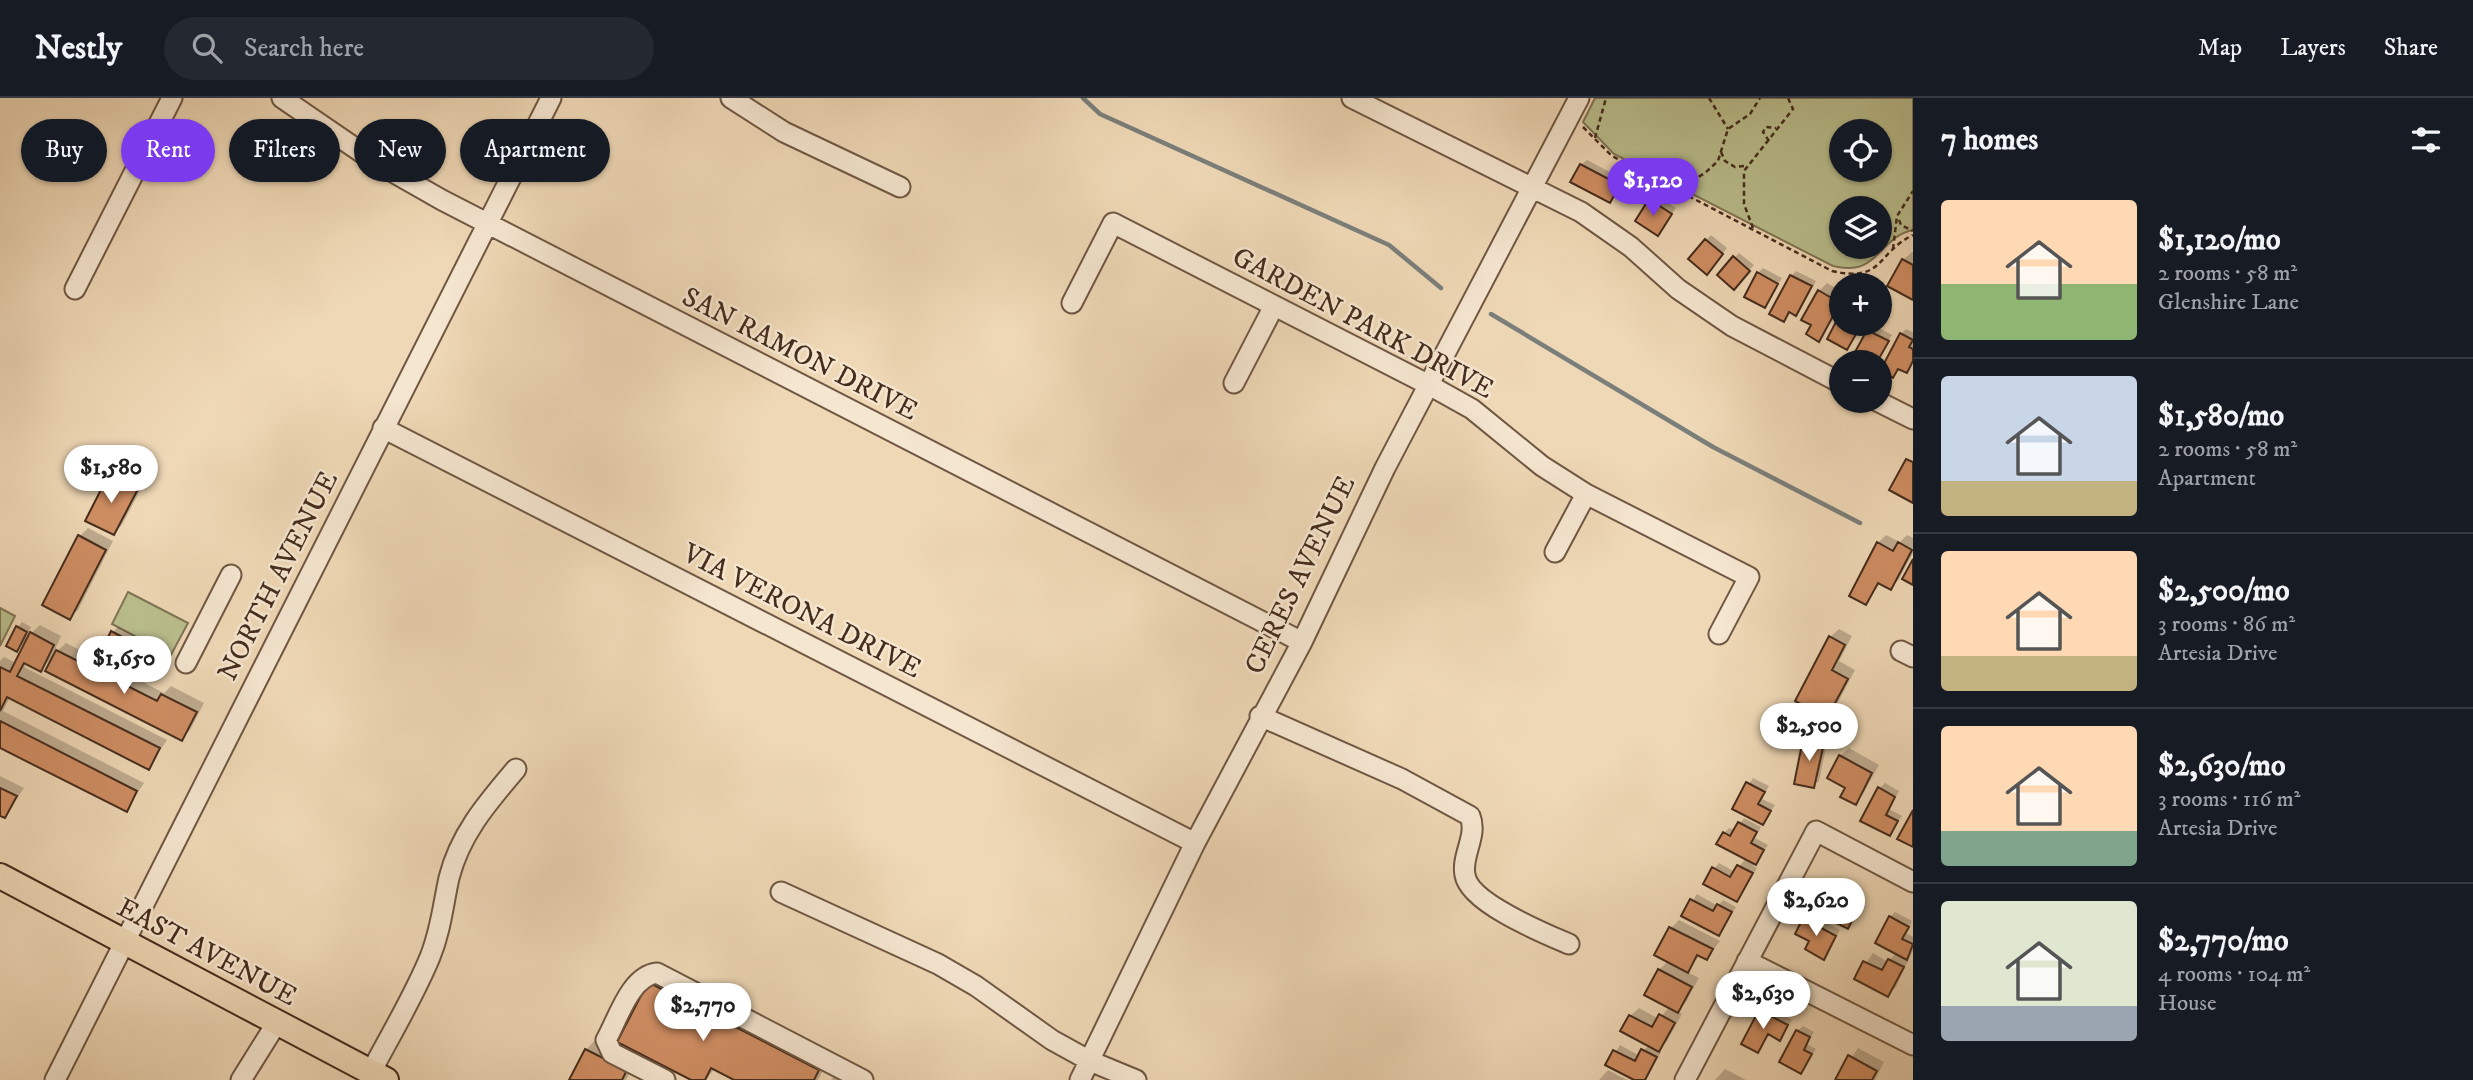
<!DOCTYPE html>
<meta charset="utf-8">
<style>
body{margin:0;font-family:"IM FELL DW Pica",serif;background:#242831;color:#f1f3f6;height:100vh;display:flex;flex-direction:column;font-size:26px;white-space:nowrap}
*{box-sizing:border-box;margin:0}
p{font-size:23px;color:#9ea1a6}
.icon{flex:none;width:38px;height:38px;fill:none;stroke:currentColor;stroke-width:2;stroke-linecap:round;stroke-linejoin:round}
.map{position:relative;flex:1;overflow:hidden}
.panel{display:flex;flex-direction:column;background:#171b24;width:560px}
.panel>*{flex:none}
.guide{position:absolute;left:21px;top:21px;width:665px;height:63px;display:flex;gap:14px}
.buttons{position:absolute;left:1829px;top:21px;display:grid;gap:14px}
.buttons a{display:grid;place-items:center;width:63px;height:63px;border-radius:50%;background:#171b24;box-shadow:0 2px 5px #0004;font-size:35px}
.price{position:absolute;translate:-50% -60px;padding:0 16px;border-radius:24px;background:#fff;color:#222;font-size:23px;line-height:46px;filter:drop-shadow(0 2px 4px #0008)}
.price::after{content:'';position:absolute;left:50%;top:42px;width:21px;height:16px;margin-left:-10px;background:inherit;clip-path:polygon(0 0,100% 0,50% 100%)}
.price.on{background:#7c3aed;color:#fff}
ul{padding:0;list-style:none}
li{display:flex;align-items:center;gap:21px;height:175px;padding:0 28px}
li+li{border-top:2px solid #363941}
li span{display:grid;place-items:center;flex:none;width:196px;height:140px;border-radius:7px;color:#555}
li>.icon{margin-inline-start:auto}
span .icon{width:84px;height:84px;fill:#fffc;stroke-width:1}
li b{font-size:30px}
h2{display:flex;justify-content:space-between;align-items:center;height:84px;padding:0 28px;font-size:30px}
.tag{padding:0 24px;border-radius:32px;background:#171b24;box-shadow:0 2px 5px #0004;font-size:24px;line-height:63px}
.tag.on{background:#7c3aed;color:#fff}
header{display:flex;align-items:center;gap:42px;box-sizing:border-box;height:98px;padding:0 35px;background:#171b24;border-bottom:2px solid #363941}
header strong{font-size:33px}
nav{display:flex;gap:38px;margin-inline-start:auto;font-size:24px}
.search{width:490px;height:63px;background:#242831;display:flex;align-items:center;gap:18px;box-sizing:border-box;padding:0 24px;border-radius:38px;color:#9ea1a6;font-size:26px}
main{display:flex;flex:1;min-height:0}
.map>svg:first-child{display:block}
</style>
<header>
<strong>Nestly</strong>
<div class="search"><svg class="icon" aria-label="search" viewBox="0 0 24 24"><circle cx="10" cy="10" r="6"/><path d="M15 15l6 6"/></svg>Search here</div>
<nav><a>Map</a><a>Layers</a><a>Share</a></nav>
</header>
<main>
<div class="map">
<svg width="1913" height="982" viewBox="0 0 1913 982">
<rect width="100%" height="100%" fill="#efd8b6"/>
<filter id="stains"><feTurbulence type="fractalNoise" baseFrequency=".00286" numOctaves="4"/><feColorMatrix values="0 0 0 0 .2 0 0 0 0 .09 0 0 0 0 .02 0 0 0 .5 -.17"/></filter>
<radialGradient id="worn" r=".72"><stop offset=".6" stop-color="#630" stop-opacity="0"/><stop offset="1" stop-color="#630" stop-opacity=".3"/></radialGradient>
<!-- green -->
<path fill="#babe8d" stroke="#807555" stroke-width="2" fill-rule="evenodd" d="M1595 0H1913V132C1877 140 1880 179 1833 168L1614 56 1583 24ZM1880 33V72H1841V33ZM1880 110V149H1841V110Z
M128 494 188 525 171 557 112 526Z
M0 510 15 518 0 548Z"/>
<!-- shadow -->
<path fill="#0003" d="M1587 62 1623 81 1609 103 1581 67Z
M1656 97 1676 110 1658 136 1637 123Z
M1711 137 1727 150 1712 169 1706 142Z
M1912 154H1913V200L1903 162Z
M1739 155 1754 167 1739 184 1734 160Z
M1763 170 1782 180 1765 208 1758 175Z
M1796 173 1816 183 1801 210 1796 216 1791 213 1784 222 1791 178Z
M1827 185 1841 193V208L1819 241 1813 226 1819 193Z
M1841 218V226H1862L1847 250 1829 240Z
M1874 227 1892 237 1876 264 1857 254Z
M1906 231 1913 234V265L1906 273 1900 270 1893 278 1901 236Z
M119 369 145 383 122 427 114 435 111 377Z
M88 430 113 443 78 512 69 520 80 438Z
M1886 437 1900 444 1907 437 1913 440V455L1899 481 1891 489 1881 484 1866 505 1878 445Z
M22 524 31 529 26 540 40 527 61 538 52 558 66 545 164 595 171 588 204 605 190 632 182 641 54 558 40 572 27 565 24 569 167 642 149 669 10 599 3 613 144 685 126 712 0 648V563L4 559 16 565 27 542 17 552V530Z
M118 529 143 542 136 556 143 559 154 543 166 549 148 580 113 534Z
M1839 531 1852 538 1839 563 1855 572 1835 610 1827 618 1830 539Z
M1810 636 1828 640 1819 683 1813 688 1805 642Z
M1849 650 1879 667 1863 696 1855 704 1847 689 1840 658Z
M0 678 24 690 5 718 0 716Z
M1753 680 1769 688 1762 701 1775 707 1763 725 1734 710Z
M1885 685 1899 693 1889 711 1902 718 1889 736 1880 690Z
M1744 720 1761 729 1755 740 1768 747 1753 768 1757 770 1737 802 1714 771 1719 765 1735 774 1746 760 1719 746 1724 735 1729 730 1735 732Z
M1827 784 1841 791 1837 797 1860 809 1847 829 1822 789Z
M1697 796 1718 808 1723 802 1736 809 1719 836 1684 817Z
M1895 814 1912 823 1906 835 1913 839V852L1896 889 1888 897 1856 880 1873 855 1888 864 1897 854 1890 819Z
M1810 816 1840 832 1824 859 1811 842 1804 821Z
M1679 822 1720 843 1707 860 1700 857 1687 874 1699 880 1686 904 1677 913 1682 916 1667 943 1658 952 1661 954 1647 979 1637 982 1608 967 1620 947 1640 958 1649 946 1630 918 1639 910 1659 921 1670 908 1659 872 1668 863 1671 830Z
M661 874 829 960 818 982H738L715 970 706 982H695L649 885Z
M1766 908 1792 922 1780 940 1770 935 1758 953 1744 945Z
M1803 928 1814 934 1807 946 1816 951 1801 974 1797 933Z
M597 940 637 961 626 982H571L586 952Z
M1858 950 1884 964 1875 982H1837Z
M844 968 871 982H831Z
M1725 971 1746 982H1715Z
M1608 972 1627 982H1599Z"/>
<g fill="none" stroke-linecap="round" stroke-linejoin="round">
<!-- stream -->
<path stroke="#7b7f7b" stroke-width="4.5" d="M1083 0 1100 16 1389 147 1441 190
M1491 216 1713 349 1860 425"/>
</g>
<!-- building -->
<path fill="#d08e63" stroke="#452c1d" stroke-width="2" d="M1580 66 1620 87 1610 105 1570 84Z
M1649 101 1672 116 1658 138 1635 123Z
M1705 141 1723 156 1707 177 1688 161Z
M1733 158 1750 173 1734 192 1717 177Z
M1902 161 1913 167V202L1887 188Z
M1757 174 1778 186 1765 210 1744 199Z
M1790 177 1812 188 1796 218 1789 214 1784 224 1769 216Z
M1818 192 1840 205 1819 244 1806 236 1811 227 1801 222Z
M1839 218 1841 226 1860 229 1847 252 1827 241Z
M1867 232 1889 243 1877 264 1855 254Z
M1900 235 1913 242 1909 249 1913 251V263L1907 275 1898 271 1893 280 1880 273Z
M1906 361 1913 364V405L1889 392Z
M109 376 138 391 114 437 85 423Z
M78 437 106 452 70 522 42 507Z
M1877 444 1893 453 1898 444 1912 452 1891 492 1878 485 1866 507 1849 498Z
M1913 461V487L1902 481Z
M16 528 27 534 17 554 6 548Z
M111 533 139 548 129 568 101 554Z
M30 534 54 547 41 574 24 565 17 578 160 650 149 672 7 599 0 613V569L10 574Z
M1829 538 1845 547 1832 572 1848 581 1827 620 1795 603Z
M147 547 162 555 148 582 133 575 135 571 129 568 132 561 138 564Z
M56 552 157 603 161 596 197 614 182 643 45 573Z
M0 623 137 693 127 714 0 650Z
M1803 641 1824 645 1814 690 1794 686Z
M1839 657 1872 675 1856 707 1840 699 1845 690 1827 680Z
M1746 684 1765 694 1758 706 1771 713 1763 727 1732 711Z
M1878 689 1895 699 1886 717 1898 723 1890 738 1860 723Z
M0 690 17 698 5 720 0 718Z
M1913 712V749L1897 741Z
M1738 724 1757 734 1751 745 1764 752 1756 767 1716 746 1723 734 1730 738Z
M1737 767 1753 775 1737 804 1703 786 1712 769 1730 779Z
M1821 788 1837 796 1834 802 1856 815 1848 831 1809 811Z
M1690 801 1713 813 1717 806 1732 814 1719 838 1681 818Z
M1889 818 1909 829 1902 841 1913 846 1907 862 1875 845Z
M1803 820 1836 838 1824 862 1805 851 1809 843 1795 836Z
M1669 829 1713 851 1707 862 1697 857 1688 875 1654 857Z
M1888 861 1904 869 1888 899 1854 881 1863 863 1882 872Z
M1658 871 1692 889 1678 915 1644 897Z
M648 884 819 972 814 982H734L711 970 705 982H691L617 944Z
M1759 912 1788 927 1780 943 1768 936 1758 955 1741 946Z
M1659 916 1675 925 1659 954 1620 933 1629 917 1652 929Z
M1796 932 1810 939 1804 952 1812 956 1801 976 1779 964Z
M585 951 627 972 622 982H569Z
M1641 951 1657 959 1645 982H1634L1605 967 1613 952 1635 963Z
M1848 957 1877 973 1872 982H1835Z"/>
<g fill="none" stroke-linecap="round" stroke-linejoin="round">
<defs>
<path id="minor" d="M282 0 377 65 442 102 1302 544
M731 0 784 34 900 89
M1352 0 1581 114 1631 149 1678 191 1732 228 1841 285
M75 191 172 0
M1072 205 1113 125 1429 287 1472 311 1542 368 1586 396 1749 479 1719 536
M1234 285 1274 208
M1877 303 1913 321
M383 330 1195 745
M1555 454 1586 396
M1901 553 1913 559
M186 565 231 477
M1260 618 1402 681 1470 718C1478 738 1461 757 1465 777 1469 805 1546 836 1569 846
M781 794 938 866 976 888 1052 942 1090 963 1136 982
M1747 863 1913 947
M371 974C391 936 414 898 430 859 441 832 443 807 449 780 460 736 488 704 516 671
M55 982 551 0
M241 982 276 926
M665 982 612 955 606 942C618 921 630 878 657 875L863 982
M1080 982 1195 745 1302 544 1385 370 1579 0
M1685 982 1816 733 1913 784"/>
<path id="major" d="M0 778 386 982"/>
</defs>
<!-- minor casing -->
<use href="#minor" stroke="#705743" stroke-width="23"/>
<!-- major casing -->
<use href="#major" stroke="#452c1d" stroke-width="28"/>
<!-- path -->
<path stroke="#452c1d" stroke-width="2.5" stroke-dasharray="5 3.5" stroke-linecap="butt" d="M1709 0 1728 31
M1583 29 1612 58 1832 173C1884 185 1876 155 1913 137
M1595 40 1606 0
M1769 43 1763 34 1766 29 1776 30
M1721 54 1725 63 1735 69 1745 68
M1677 92 1705 75 1718 63 1728 31 1750 16 1760 0
M1899 122 1901 127 1913 133
M1753 130 1744 106V73L1793 11 1788 0
M1893 151 1897 118 1913 93"/>
<!-- minor -->
<use href="#minor" stroke="#f5e6d0" stroke-width="19"/>
<!-- major -->
<use href="#major" stroke="#efd8b6" stroke-width="24"/>
</g>
<g text-anchor="middle" dominant-baseline="central" stroke-width="5" stroke-linejoin="round" paint-order="stroke">
<!-- street labels -->
<g font-size="28" fill="#452c1d" stroke="#f5e6d0">
<text transform="translate(1363 225) rotate(28)">GARDEN PARK DRIVE</text>
<text transform="translate(800 256) rotate(27)">SAN RAMON DRIVE</text>
<text transform="translate(1300 477) rotate(-64)">CERES AVENUE</text>
<text transform="translate(278 478) rotate(-63)">NORTH AVENUE</text>
<text transform="translate(802 513) rotate(27)">VIA VERONA DRIVE</text>
<text transform="translate(207 854) rotate(28)">EAST AVENUE</text>
</g>
</g>
<rect width="100%" height="100%" filter="url(#stains)"/>
<rect width="100%" height="100%" fill="url(#worn)"/>
</svg>
<div class="buttons">
<a><svg class="icon" aria-label="locate" viewBox="0 0 24 24"><circle cx="12" cy="12" r="6"/><path d="M12 2v4M12 18v4M2 12h4M18 12h4"/></svg></a>
<a><svg class="icon" aria-label="layers" viewBox="0 0 24 24"><path d="M12 4l9 5-9 5-9-5zM3 14l9 5 9-5"/></svg></a>
<a>+</a>
<a>−</a>
</div>
<b class="price on" style="left:1653px;top:120px">$1,120</b>
<b class="price" style="left:111px;top:407px">$1,580</b>
<b class="price" style="left:124px;top:598px">$1,650</b>
<b class="price" style="left:1809px;top:665px">$2,500</b>
<b class="price" style="left:1816px;top:840px">$2,620</b>
<b class="price" style="left:1763px;top:933px">$2,630</b>
<b class="price" style="left:703px;top:945px">$2,770</b>
<div class="guide">
<a class="tag">Buy</a>
<a class="tag on">Rent</a>
<a class="tag">Filters</a>
<a class="tag">New</a>
<a class="tag">Apartment</a>
</div>
</div>
<section class="panel">
<h2>7 homes<svg class="icon" aria-label="filters" viewBox="0 0 24 24"><path d="M4 7h16M4 17h16"/><circle cx="9" cy="7" r="2"/><circle cx="15" cy="17" r="2"/></svg></h2>
<ul>
<li><span style="background:linear-gradient(#ffd9b3 60%,#8fb573 0)"><svg class="icon" aria-label="home" viewBox="0 0 24 24"><path d="M3 11l9-7 9 7M6 9v11h12V9"/></svg></span><div><b>$1,120/mo</b><p>2 rooms · 58 m²</p><p>Glenshire Lane</p></div></li>
<li><span style="background:linear-gradient(#c9d6e8 75%,#c2b280 0)"><svg class="icon" aria-label="home" viewBox="0 0 24 24"><path d="M3 11l9-7 9 7M6 9v11h12V9"/></svg></span><div><b>$1,580/mo</b><p>2 rooms · 58 m²</p><p>Apartment</p></div></li>
<li><span style="background:linear-gradient(#ffd9b3 75%,#c2b280 0)"><svg class="icon" aria-label="home" viewBox="0 0 24 24"><path d="M3 11l9-7 9 7M6 9v11h12V9"/></svg></span><div><b>$2,500/mo</b><p>3 rooms · 86 m²</p><p>Artesia Drive</p></div></li>
<li><span style="background:linear-gradient(#ffd9b3 75%,#7fa58c 0)"><svg class="icon" aria-label="home" viewBox="0 0 24 24"><path d="M3 11l9-7 9 7M6 9v11h12V9"/></svg></span><div><b>$2,630/mo</b><p>3 rooms · 116 m²</p><p>Artesia Drive</p></div></li>
<li><span style="background:linear-gradient(#dfe7d0 75%,#9aa5b1 0)"><svg class="icon" aria-label="home" viewBox="0 0 24 24"><path d="M3 11l9-7 9 7M6 9v11h12V9"/></svg></span><div><b>$2,770/mo</b><p>4 rooms · 104 m²</p><p>House</p></div></li>
</ul>
</section>
</main>
